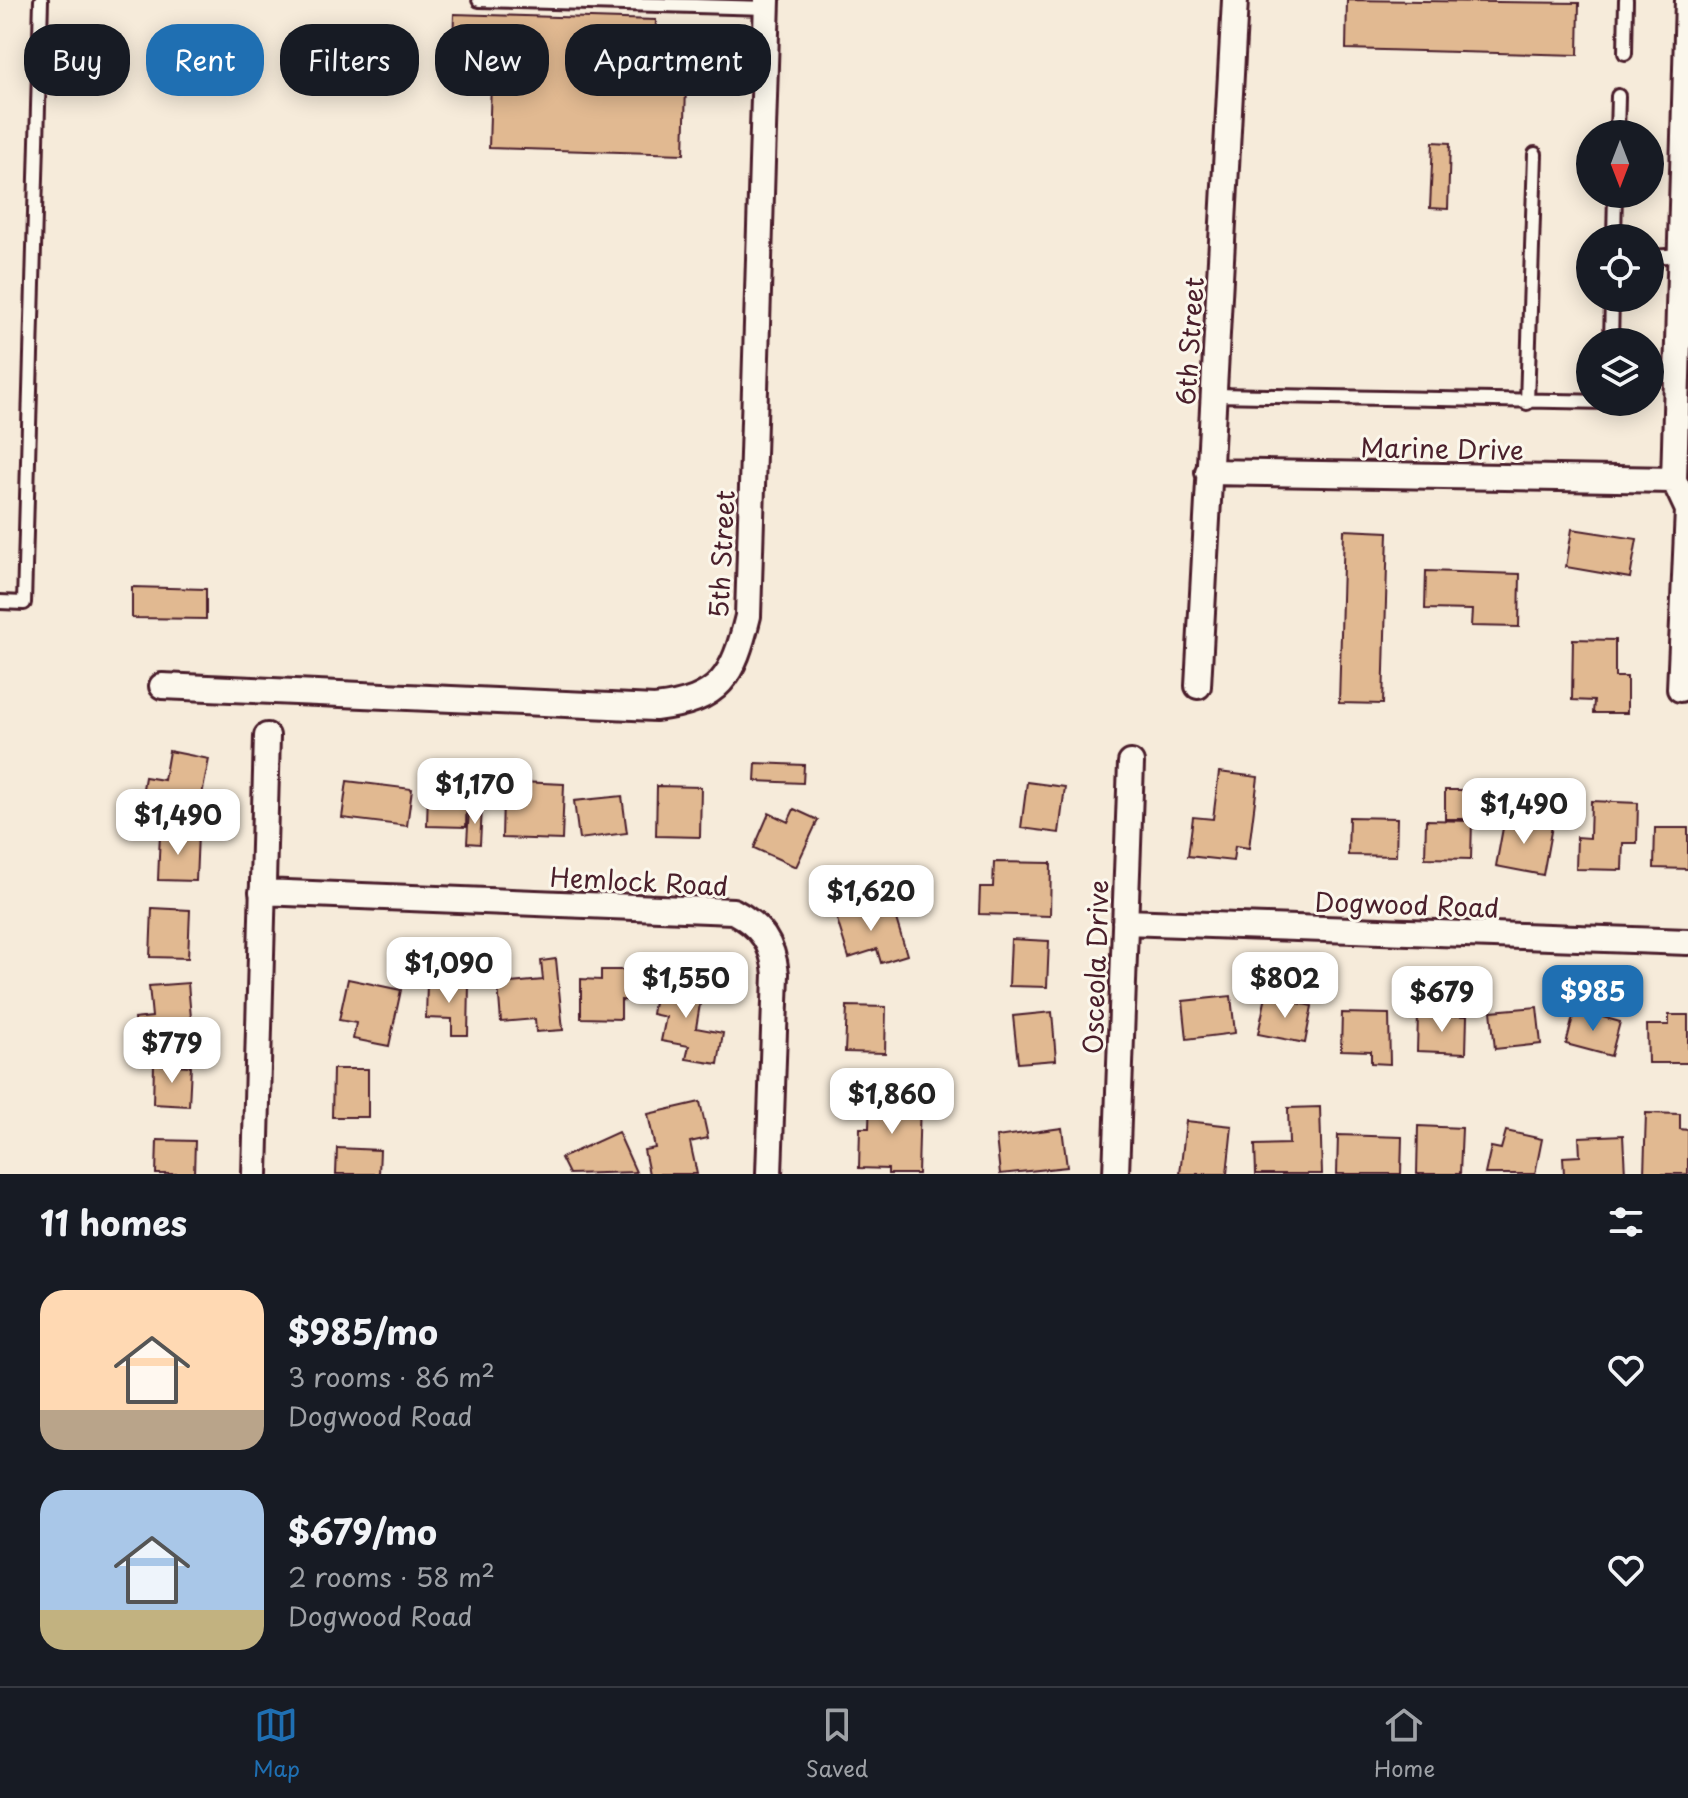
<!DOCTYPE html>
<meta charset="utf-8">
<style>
body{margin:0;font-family:"Playpen Sans",sans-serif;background:#20242c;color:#f1f3f6;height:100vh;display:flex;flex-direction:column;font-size:30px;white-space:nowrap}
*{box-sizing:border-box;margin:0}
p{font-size:26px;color:#9ea1a6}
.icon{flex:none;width:44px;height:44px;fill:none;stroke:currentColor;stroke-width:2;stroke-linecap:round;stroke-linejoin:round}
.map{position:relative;height:1174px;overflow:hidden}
.drawer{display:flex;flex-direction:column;background:#171b24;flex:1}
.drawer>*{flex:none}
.banner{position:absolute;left:24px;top:24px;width:800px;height:72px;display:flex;gap:16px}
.needle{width:52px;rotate:180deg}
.fabs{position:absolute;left:1576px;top:120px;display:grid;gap:16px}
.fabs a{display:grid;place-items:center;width:88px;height:88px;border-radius:50%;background:#171b24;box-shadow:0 4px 20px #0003;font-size:40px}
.price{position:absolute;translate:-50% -68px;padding:0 18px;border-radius:16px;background:#fff;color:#222;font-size:26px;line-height:52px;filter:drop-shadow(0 2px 4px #0008)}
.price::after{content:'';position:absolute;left:50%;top:48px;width:24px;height:18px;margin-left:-12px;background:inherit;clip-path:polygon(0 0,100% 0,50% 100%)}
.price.selected{background:#1f6fb2;color:#fff}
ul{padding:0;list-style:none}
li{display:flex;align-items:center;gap:24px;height:200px;padding:0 40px}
li span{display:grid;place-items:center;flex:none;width:224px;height:160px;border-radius:24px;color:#555}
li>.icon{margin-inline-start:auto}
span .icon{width:96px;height:96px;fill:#fffc;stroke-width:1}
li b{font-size:34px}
h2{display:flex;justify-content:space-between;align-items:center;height:96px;padding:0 40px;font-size:34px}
.chip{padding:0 28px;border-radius:32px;background:#171b24;box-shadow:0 4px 20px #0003;font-size:28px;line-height:72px}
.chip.selected{background:#1f6fb2;color:#fff}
.menu{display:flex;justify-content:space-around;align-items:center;height:112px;border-top:2px solid #363941;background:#171b24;font-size:22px;color:#9ea1a6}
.menu a{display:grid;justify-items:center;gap:4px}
.menu .selected{color:#1f6fb2}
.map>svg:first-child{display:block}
</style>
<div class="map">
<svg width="1688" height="1174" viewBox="0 0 1688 1174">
<rect width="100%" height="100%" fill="#f6ebda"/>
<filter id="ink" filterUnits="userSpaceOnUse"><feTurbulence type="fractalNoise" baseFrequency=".0125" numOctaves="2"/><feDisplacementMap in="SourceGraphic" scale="16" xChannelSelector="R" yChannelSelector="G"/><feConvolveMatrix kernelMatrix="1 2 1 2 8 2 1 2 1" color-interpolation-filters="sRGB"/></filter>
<g filter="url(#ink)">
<!-- building -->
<path fill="#e1b991" stroke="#4a1f2b" stroke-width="2" d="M1347 0 1579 3 1578 55 1346 49Z
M454 14 656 20 654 85 686 86 684 154 489 148 491 80 452 78Z
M1433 142 1450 143 1448 209 1430 208Z
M1572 529 1637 539 1630 578 1566 567Z
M1344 530 1388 532 1383 704 1339 703Z
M1426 571 1520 574 1519 627 1471 626 1472 610 1425 609Z
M132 587 206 589V619L132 618Z
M1573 639 1615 640V677H1627V713H1593L1594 701 1572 700Z
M169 751 209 759 200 805 142 794 145 777 164 780Z
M756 763 804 765 803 783 755 781Z
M1219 772 1258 777 1249 848 1235 846 1233 861 1188 856 1193 817 1213 819Z
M347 781 412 789 407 826 342 818Z
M520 782 564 784 562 840 502 838 503 798 520 799Z
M1027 782 1065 787 1059 833 1021 828Z
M657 786 701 787 700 837 656 836Z
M428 790 467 791 466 827 427 826Z
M1445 790H1473V819H1445Z
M622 796 627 833 579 839 574 801Z
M1591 801 1638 803 1637 843H1623L1622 870 1576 869 1577 837 1590 838Z
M469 808H482L480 844 467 843Z
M794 809 818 820 796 867 754 848 769 813 788 822Z
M1349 817 1397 818 1396 856 1348 855Z
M1505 817 1552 826 1543 875 1496 866Z
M1426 820 1472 821 1471 859 1425 858Z
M1655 828H1688V869L1654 868Z
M160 833 198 834 196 881 158 880Z
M994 862 1051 863 1050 916 979 914 980 887H993Z
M870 902 874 915 893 909 907 955 881 963 877 949 849 958 835 913Z
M152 908 190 910 188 958 150 957Z
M1011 939 1049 941 1047 987 1009 986Z
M556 959 563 1030 536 1032 535 1019 501 1022 498 984 543 980 541 961Z
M601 970H637V1001L621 1000V1019L581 1018V979L601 980Z
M658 978 703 986 696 1028 723 1033 718 1064 686 1059 689 1046 661 1041 666 1017 652 1014Z
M348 979 401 990 389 1046 353 1039 356 1023 339 1020Z
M427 982 469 984 468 1035H452V1019L426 1018Z
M188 983 192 1029 135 1035 134 1019 152 1017 149 986Z
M1231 996 1235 1033 1187 1039 1183 1001Z
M1266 996 1312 1006 1305 1043 1258 1034Z
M847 1006 886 1007 885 1053 845 1052Z
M1537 1007 1541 1044 1495 1049 1491 1011Z
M1575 1009 1620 1022 1611 1056 1566 1044Z
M1052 1012 1056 1060 1018 1063 1013 1016Z
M1342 1013 1389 1014 1390 1064 1371 1063V1051L1341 1050Z
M1418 1015 1467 1016 1466 1053 1417 1051Z
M1669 1015H1688V1063H1648L1647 1025H1669Z
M154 1064 191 1066 189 1106 153 1104Z
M333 1069H368V1117H332Z
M870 1096 920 1098 918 1174H888V1169L859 1168 860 1128H869Z
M700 1102 708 1138 690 1142 697 1174H649L644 1150 655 1148 648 1114Z
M1320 1107 1322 1174H1256L1255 1145 1289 1144 1288 1108Z
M1646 1113 1680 1114V1129L1688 1130V1174H1644Z
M1186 1121 1232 1126 1227 1174H1180Z
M1418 1126 1462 1128 1460 1174H1417Z
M1062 1128 1067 1167 1000 1174 996 1137Z
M1506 1131 1542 1139 1535 1174H1485L1491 1147 1501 1149Z
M618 1132 636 1172 569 1174 561 1158Z
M1338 1135 1402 1137 1401 1174H1337Z
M1623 1135 1625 1174H1564L1563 1157 1580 1156 1579 1137Z
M157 1140 195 1141 194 1174H156Z
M337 1148 380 1150 379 1174H336Z"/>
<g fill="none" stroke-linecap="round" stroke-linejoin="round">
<defs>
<path id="lane" d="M479 0 767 8
M1625 53 1626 0
M1617 134 1618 96
M1614 238 1615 194
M1650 257 1683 255
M1611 342 1612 298
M1650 370 1676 371
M1213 395 1609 402
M1527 403 1535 154
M0 602 24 603 41 0"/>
<path id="street" d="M1208 472 1674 480
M162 686 655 708C721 700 733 677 748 616L767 0
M1198 686 1235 0
M1680 689 1688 510 1674 480 1688 0
M262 892 733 911C761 926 773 943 776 974L769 1174
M1125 922 1688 942
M255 1174 267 736
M1116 1174 1131 763"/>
</defs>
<!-- lane casing -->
<use href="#lane" stroke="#4a1f2b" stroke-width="18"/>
<!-- street casing -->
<use href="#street" stroke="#4a1f2b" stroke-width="30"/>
<!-- lane -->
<use href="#lane" stroke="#fbf7ec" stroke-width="12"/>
<!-- street -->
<use href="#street" stroke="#fbf7ec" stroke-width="24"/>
</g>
</g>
<g text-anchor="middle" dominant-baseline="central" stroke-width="6" stroke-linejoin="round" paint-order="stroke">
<!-- street labels -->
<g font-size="26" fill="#4a1f2b" stroke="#fbf7ec">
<text transform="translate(1189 341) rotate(-86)">6th Street</text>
<text transform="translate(1442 448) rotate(1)">Marine Drive</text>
<text transform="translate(721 554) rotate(-87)">5th Street</text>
<text transform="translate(639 881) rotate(3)">Hemlock Road</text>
<text transform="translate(1407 904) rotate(2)">Dogwood Road</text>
<text transform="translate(1095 967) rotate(-88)">Osceola Drive</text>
</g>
</g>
</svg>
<div class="fabs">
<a><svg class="needle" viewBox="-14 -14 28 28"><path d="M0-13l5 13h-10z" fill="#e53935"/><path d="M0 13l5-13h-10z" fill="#9ea1a6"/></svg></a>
<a><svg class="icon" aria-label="locate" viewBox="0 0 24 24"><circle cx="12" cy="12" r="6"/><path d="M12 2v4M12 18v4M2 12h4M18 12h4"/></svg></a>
<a><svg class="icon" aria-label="layers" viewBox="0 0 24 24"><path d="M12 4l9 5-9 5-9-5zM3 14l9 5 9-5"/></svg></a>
</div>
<b class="price" style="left:475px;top:826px">$1,170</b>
<b class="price" style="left:1524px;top:846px">$1,490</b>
<b class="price" style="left:178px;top:857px">$1,490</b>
<b class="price" style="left:871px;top:933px">$1,620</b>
<b class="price" style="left:449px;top:1005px">$1,090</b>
<b class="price" style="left:686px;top:1020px">$1,550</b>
<b class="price" style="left:1285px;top:1020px">$802</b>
<b class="price selected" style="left:1593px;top:1033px">$985</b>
<b class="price" style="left:1442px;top:1034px">$679</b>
<b class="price" style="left:172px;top:1085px">$779</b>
<b class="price" style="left:892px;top:1136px">$1,860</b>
<div class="banner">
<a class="chip">Buy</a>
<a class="chip selected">Rent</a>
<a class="chip">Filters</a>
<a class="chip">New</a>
<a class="chip">Apartment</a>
</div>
</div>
<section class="drawer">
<h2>11 homes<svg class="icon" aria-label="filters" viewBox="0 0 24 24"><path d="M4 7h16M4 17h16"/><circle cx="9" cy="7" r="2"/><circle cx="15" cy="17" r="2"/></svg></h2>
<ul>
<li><span style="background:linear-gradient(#ffd9b3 75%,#b9a48a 0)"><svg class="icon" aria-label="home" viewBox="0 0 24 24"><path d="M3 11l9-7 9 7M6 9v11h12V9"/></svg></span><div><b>$985/mo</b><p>3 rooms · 86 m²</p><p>Dogwood Road</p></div><svg class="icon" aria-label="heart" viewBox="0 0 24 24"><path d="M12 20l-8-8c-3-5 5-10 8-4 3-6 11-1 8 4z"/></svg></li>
<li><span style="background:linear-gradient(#a9c7e8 75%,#c2b280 0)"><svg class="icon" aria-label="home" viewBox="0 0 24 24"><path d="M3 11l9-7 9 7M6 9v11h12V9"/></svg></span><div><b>$679/mo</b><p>2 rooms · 58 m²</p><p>Dogwood Road</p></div><svg class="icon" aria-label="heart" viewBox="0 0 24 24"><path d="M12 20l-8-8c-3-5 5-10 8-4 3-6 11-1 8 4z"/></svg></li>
</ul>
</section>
<nav class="menu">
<a class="selected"><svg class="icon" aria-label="map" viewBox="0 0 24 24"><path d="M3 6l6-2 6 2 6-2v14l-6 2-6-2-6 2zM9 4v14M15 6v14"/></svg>Map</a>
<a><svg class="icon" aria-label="saved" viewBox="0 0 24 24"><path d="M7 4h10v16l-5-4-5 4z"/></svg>Saved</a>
<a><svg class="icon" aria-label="home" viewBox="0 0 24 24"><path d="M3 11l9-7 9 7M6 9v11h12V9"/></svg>Home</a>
</nav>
